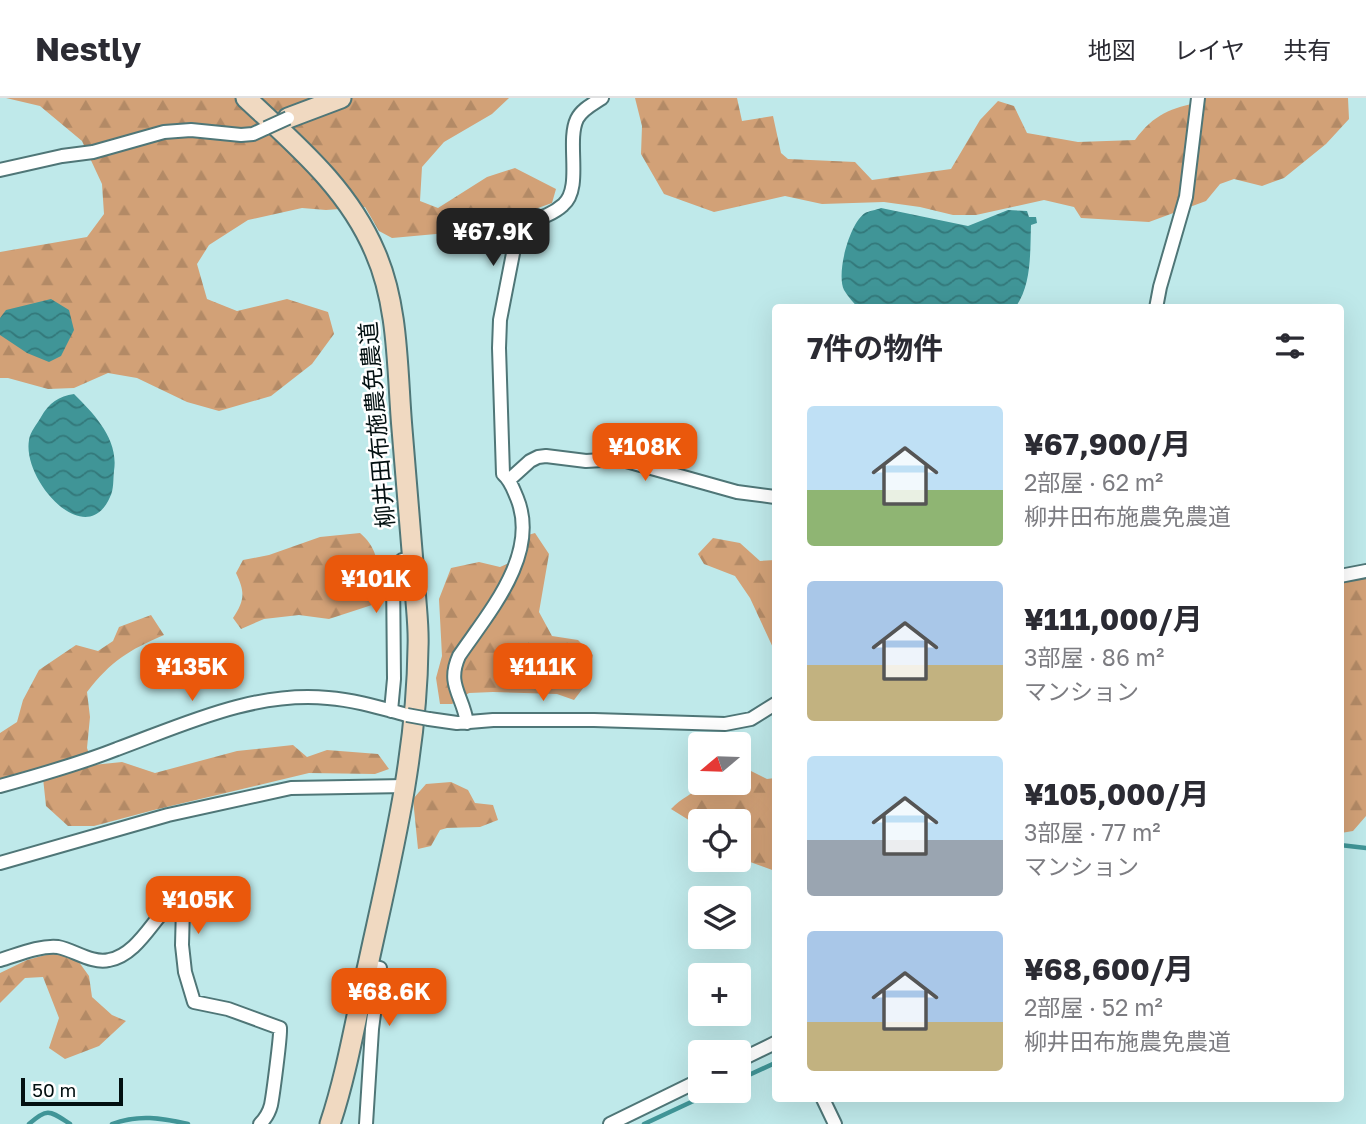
<!DOCTYPE html>
<html lang="ja">
<meta charset="utf-8">
<style>
body{margin:0;font-family:"Golos Text","Noto Sans JP",sans-serif;background:#f7f7f7;color:#2b2b33;height:100vh;display:flex;flex-direction:column;font-size:26px;white-space:nowrap}
*{box-sizing:border-box;margin:0}
p{font-size:23px;color:#7c7c81}
.icon{flex:none;width:38px;height:38px;fill:none;stroke:currentColor;stroke-width:2;stroke-linecap:round;stroke-linejoin:round}
.map{position:relative;flex:1;overflow:hidden}
.sheet{position:absolute;left:772px;top:206px;width:572px;height:798px;display:flex;flex-direction:column;background:#fff;border-radius:7px;box-shadow:0 7px 28px #0002}
.sheet>*{flex:none}
.needle{width:46px;rotate:251deg}
.controls{position:absolute;left:688px;top:634px;display:grid;gap:14px}
.controls a{display:grid;place-items:center;width:63px;height:63px;border-radius:7px;background:#fff;box-shadow:0 7px 28px #0002;font-size:35px}
.scale{position:absolute;left:21px;bottom:18px;width:102px;box-sizing:border-box;padding-left:7px;border:4px solid #031011;border-top:0;font-size:19px;line-height:24px;white-space:nowrap;color:#031011;-webkit-text-stroke:5px #fff;paint-order:stroke}
.price{position:absolute;translate:-50% -60px;padding:0 16px;border-radius:14px;background:#ea580c;color:#fff;font-size:23px;line-height:46px;filter:drop-shadow(0 2px 4px #0008)}
.price::after{content:'';position:absolute;left:50%;top:42px;width:21px;height:16px;margin-left:-10px;background:inherit;clip-path:polygon(0 0,100% 0,50% 100%)}
.price.active{background:#222;color:#fff}
ul{padding:0;list-style:none}
li{display:flex;align-items:center;gap:21px;height:175px;padding:0 35px}
li span{display:grid;place-items:center;flex:none;width:196px;height:140px;border-radius:7px;color:#555}
li>.icon{margin-inline-start:auto}
span .icon{width:84px;height:84px;fill:#fffc;stroke-width:1}
li b{font-size:30px}
h2{display:flex;justify-content:space-between;align-items:center;height:84px;padding:0 35px;font-size:30px}
header{display:flex;align-items:center;gap:42px;box-sizing:border-box;height:98px;padding:0 35px;background:#fff;border-bottom:2px solid #e1e1e2}
header strong{font-size:33px}
nav{display:flex;gap:38px;margin-inline-start:auto;font-size:24px}
.map>svg:first-child{display:block}
</style>
<header>
<strong>Nestly</strong>
<nav><a>地図</a><a>レイヤ</a><a>共有</a></nav>
</header>
<div class="map">
<svg width="1366" height="1026" viewBox="0 0 1366 1026">
<defs>
<pattern id="forest-firs" width="22" height="20" patternUnits="userSpaceOnUse" patternTransform="scale(1.75)"><rect width="22" height="20" fill="#d2a177"/><path d="M5 1l3.5 6h-7zM16 11l3.5 6h-7z" fill="#b38a66"/></pattern>
<pattern id="water-waves" width="16" height="10" patternUnits="userSpaceOnUse" patternTransform="scale(1.75)"><rect width="16" height="10" fill="#409597"/><path d="M0 5q4-4 8 0t8 0" fill="none" stroke="#33787a"/></pattern>
</defs>
<rect width="100%" height="100%" fill="#bfe9ea"/>
<!-- forest -->
<path fill="url(#forest-firs)" d="M6 0H509L492 16 444 44 422 69 420 103 438 110 487 79 515 70 556 91 552 105 502 123 447 135 392 140 379 133 365 109 326 112 302 110 248 122 209 147 197 166 207 201 237 213 287 201 328 214 334 236 312 266 271 298 219 313 187 304 137 280 108 275 74 290 48 291 8 280H0V154L87 139 104 116 102 86 82 43 40 8Z
M635 0H737L742 23 773 18 781 55 788 61 855 64 872 82 951 71 980 22 998 3 1014 8 1027 35 1078 44 1135 42C1154 16 1171 10 1201 4L1204 0H1348L1349 21 1326 46 1284 80 1262 88 1234 81 1220 86 1206 103 1149 124 1081 120 1074 109 1044 102 976 117H953L920 109 884 104 822 106 785 98 714 114 664 96 641 56 642 28Z
M360 435C381 452 381 480 378 505L329 521 299 517 264 521 241 531 233 520C245 502 245 494 236 475L243 462 269 457 320 439Z
M535 435 549 456 539 514 552 538 578 542 593 557 584 589 574 602 557 596 493 594 469 595 452 606H440L436 580 442 558 439 501 451 470 479 464 500 469 521 460 528 437Z
M713 440 740 445 760 463 775 462V554L750 500 735 478 704 466 698 456Z
M1366 476V718L1353 733 1341 735 1340 483Z
M151 517 164 537C129 552 111 563 87 594L90 619 87 650 93 667 122 664 155 675 237 653 293 647 307 659 327 652 378 656 389 671 375 676 309 675 154 712 94 728H68L46 708 43 680 25 673 0 681V635L17 624 23 602 39 572 76 547 98 553 113 543 119 529Z
M743 669 767 681 775 680V773L739 760 738 723H700V729L671 711C681 700 694 696 704 684H738L739 670Z
M451 684 468 692 475 705 493 707 498 722 480 729 447 730 440 732 431 748 418 751 413 701 426 686Z
M53 855 76 860 89 878 92 899 112 917 126 923 99 948 65 961 49 950 59 920 43 879 25 880 0 905V875L27 862Z"/>
<!-- water -->
<path fill="url(#water-waves)" d="M881 110 968 128 1008 112 1027 113 1029 119H1036L1037 125 1031 127C1030 154 1032 187 1015 210H858C854 205 848 199 844 192 836 176 849 126 865 115 869 113 876 112 881 110Z
M51 201 69 212 74 232 61 258 49 264 27 255 0 237V220L6 212Z
M74 296C94 316 119 341 114 373 113 381 114 392 110 399 86 454 22 382 29 342 30 334 37 326 41 319 49 305 59 298 74 296Z"/>
<g fill="none" stroke-linecap="round" stroke-linejoin="round">
<!-- stream -->
<path stroke="#409597" stroke-width="4.5" d="M1340 747 1366 750
M738 982 775 965
M29 1026C48 1009 50 1013 70 1026
M112 1026C139 1016 161 1020 188 1026
M644 1026 717 992"/>
<defs>
<path id="street" d="M0 72 62 58 93 54 164 34 191 32 241 37 253 36 266 30
M1156 210 1160 189 1186 99 1198 0
M509 382 530 363 538 359 546 358 586 363 619 361 737 394 775 399
M1340 478 1366 473
M391 613 394 581 393 473 402 462 413 461
M429 621 457 625 493 622H594L725 626 751 621 775 606
M467 625C463 597 446 587 459 558 489 514 540 456 517 400 513 391 511 383 503 376L499 250 500 222 516 140 523 126C537 121 552 117 563 107 583 90 566 44 577 21 582 11 593 6 602 0
M0 688C40 677 79 666 117 651 185 626 254 593 328 600 355 602 381 610 407 617
M0 765 168 717 291 690 406 688
M0 862C17 857 40 847 58 849 74 852 92 866 109 862 142 856 158 808 177 804L183 809 182 847 185 874 194 904 228 911 280 930C281 936 273 997 271 1007 269 1015 265 1021 260 1026
M738 963 775 945
M823 1001 835 1026
M366 1026 372 931 380 870 367 867
M610 1026 700 982"/>
<path id="secondary" d="M246 0C296 47 348 90 375 154 399 208 397 273 402 331 406 384 411 436 415 489 416 509 419 529 418 549 417 658 391 761 368 867 356 919 347 975 330 1026
M288 20 341 0"/>
</defs>
<!-- street casing -->
<use href="#street" stroke="#4f7677" stroke-width="16"/>
<!-- secondary casing -->
<use href="#secondary" stroke="#4f7677" stroke-width="23"/>
<!-- street -->
<use href="#street" stroke="#fff" stroke-width="12"/>
<!-- secondary -->
<use href="#secondary" stroke="#f0d9c1" stroke-width="19"/>
<defs>
<path id="street-bridge" d="M266 30 288 20
M407 617 429 621"/>
</defs>
<!-- street-bridge casing -->
<use href="#street-bridge" stroke="#4f7677" stroke-width="16" stroke-linecap="butt"/>
<!-- street-bridge -->
<use href="#street-bridge" stroke="#fff" stroke-width="12"/>
</g>
<g text-anchor="middle" dominant-baseline="central" stroke-width="5" stroke-linejoin="round" paint-order="stroke">
<!-- street labels -->
<g font-size="23" fill="#031011" stroke="#fff">
<text transform="translate(376 327) rotate(-95)">柳井田布施農免農道</text>
</g>
</g>
</svg>
<div class="controls">
<a><svg class="needle" viewBox="-14 -14 28 28"><path d="M0-13l5 13h-10z" fill="#e53935"/><path d="M0 13l5-13h-10z" fill="#7c7c81"/></svg></a>
<a><svg class="icon" aria-label="locate" viewBox="0 0 24 24"><circle cx="12" cy="12" r="6"/><path d="M12 2v4M12 18v4M2 12h4M18 12h4"/></svg></a>
<a><svg class="icon" aria-label="layers" viewBox="0 0 24 24"><path d="M12 4l9 5-9 5-9-5zM3 14l9 5 9-5"/></svg></a>
<a>+</a>
<a>−</a>
</div>
<div class="scale">50 m</div>
<b class="price active" style="left:493px;top:170px">¥67.9K</b>
<b class="price" style="left:645px;top:385px">¥108K</b>
<b class="price" style="left:376px;top:517px">¥101K</b>
<b class="price" style="left:192px;top:605px">¥135K</b>
<b class="price" style="left:543px;top:605px">¥111K</b>
<b class="price" style="left:198px;top:838px">¥105K</b>
<b class="price" style="left:389px;top:930px">¥68.6K</b>
<section class="sheet">
<h2>7件の物件<svg class="icon" aria-label="filters" viewBox="0 0 24 24"><path d="M4 7h16M4 17h16"/><circle cx="9" cy="7" r="2"/><circle cx="15" cy="17" r="2"/></svg></h2>
<ul>
<li><span style="background:linear-gradient(#bfe0f5 60%,#8fb573 0)"><svg class="icon" aria-label="home" viewBox="0 0 24 24"><path d="M3 11l9-7 9 7M6 9v11h12V9"/></svg></span><div><b>¥67,900/月</b><p>2部屋 · 62 m²</p><p>柳井田布施農免農道</p></div></li>
<li><span style="background:linear-gradient(#a9c7e8 60%,#c2b280 0)"><svg class="icon" aria-label="home" viewBox="0 0 24 24"><path d="M3 11l9-7 9 7M6 9v11h12V9"/></svg></span><div><b>¥111,000/月</b><p>3部屋 · 86 m²</p><p>マンション</p></div></li>
<li><span style="background:linear-gradient(#bfe0f5 60%,#9aa5b1 0)"><svg class="icon" aria-label="home" viewBox="0 0 24 24"><path d="M3 11l9-7 9 7M6 9v11h12V9"/></svg></span><div><b>¥105,000/月</b><p>3部屋 · 77 m²</p><p>マンション</p></div></li>
<li><span style="background:linear-gradient(#a9c7e8 65%,#c2b280 0)"><svg class="icon" aria-label="home" viewBox="0 0 24 24"><path d="M3 11l9-7 9 7M6 9v11h12V9"/></svg></span><div><b>¥68,600/月</b><p>2部屋 · 52 m²</p><p>柳井田布施農免農道</p></div></li>
</ul>
</section>
</div>
